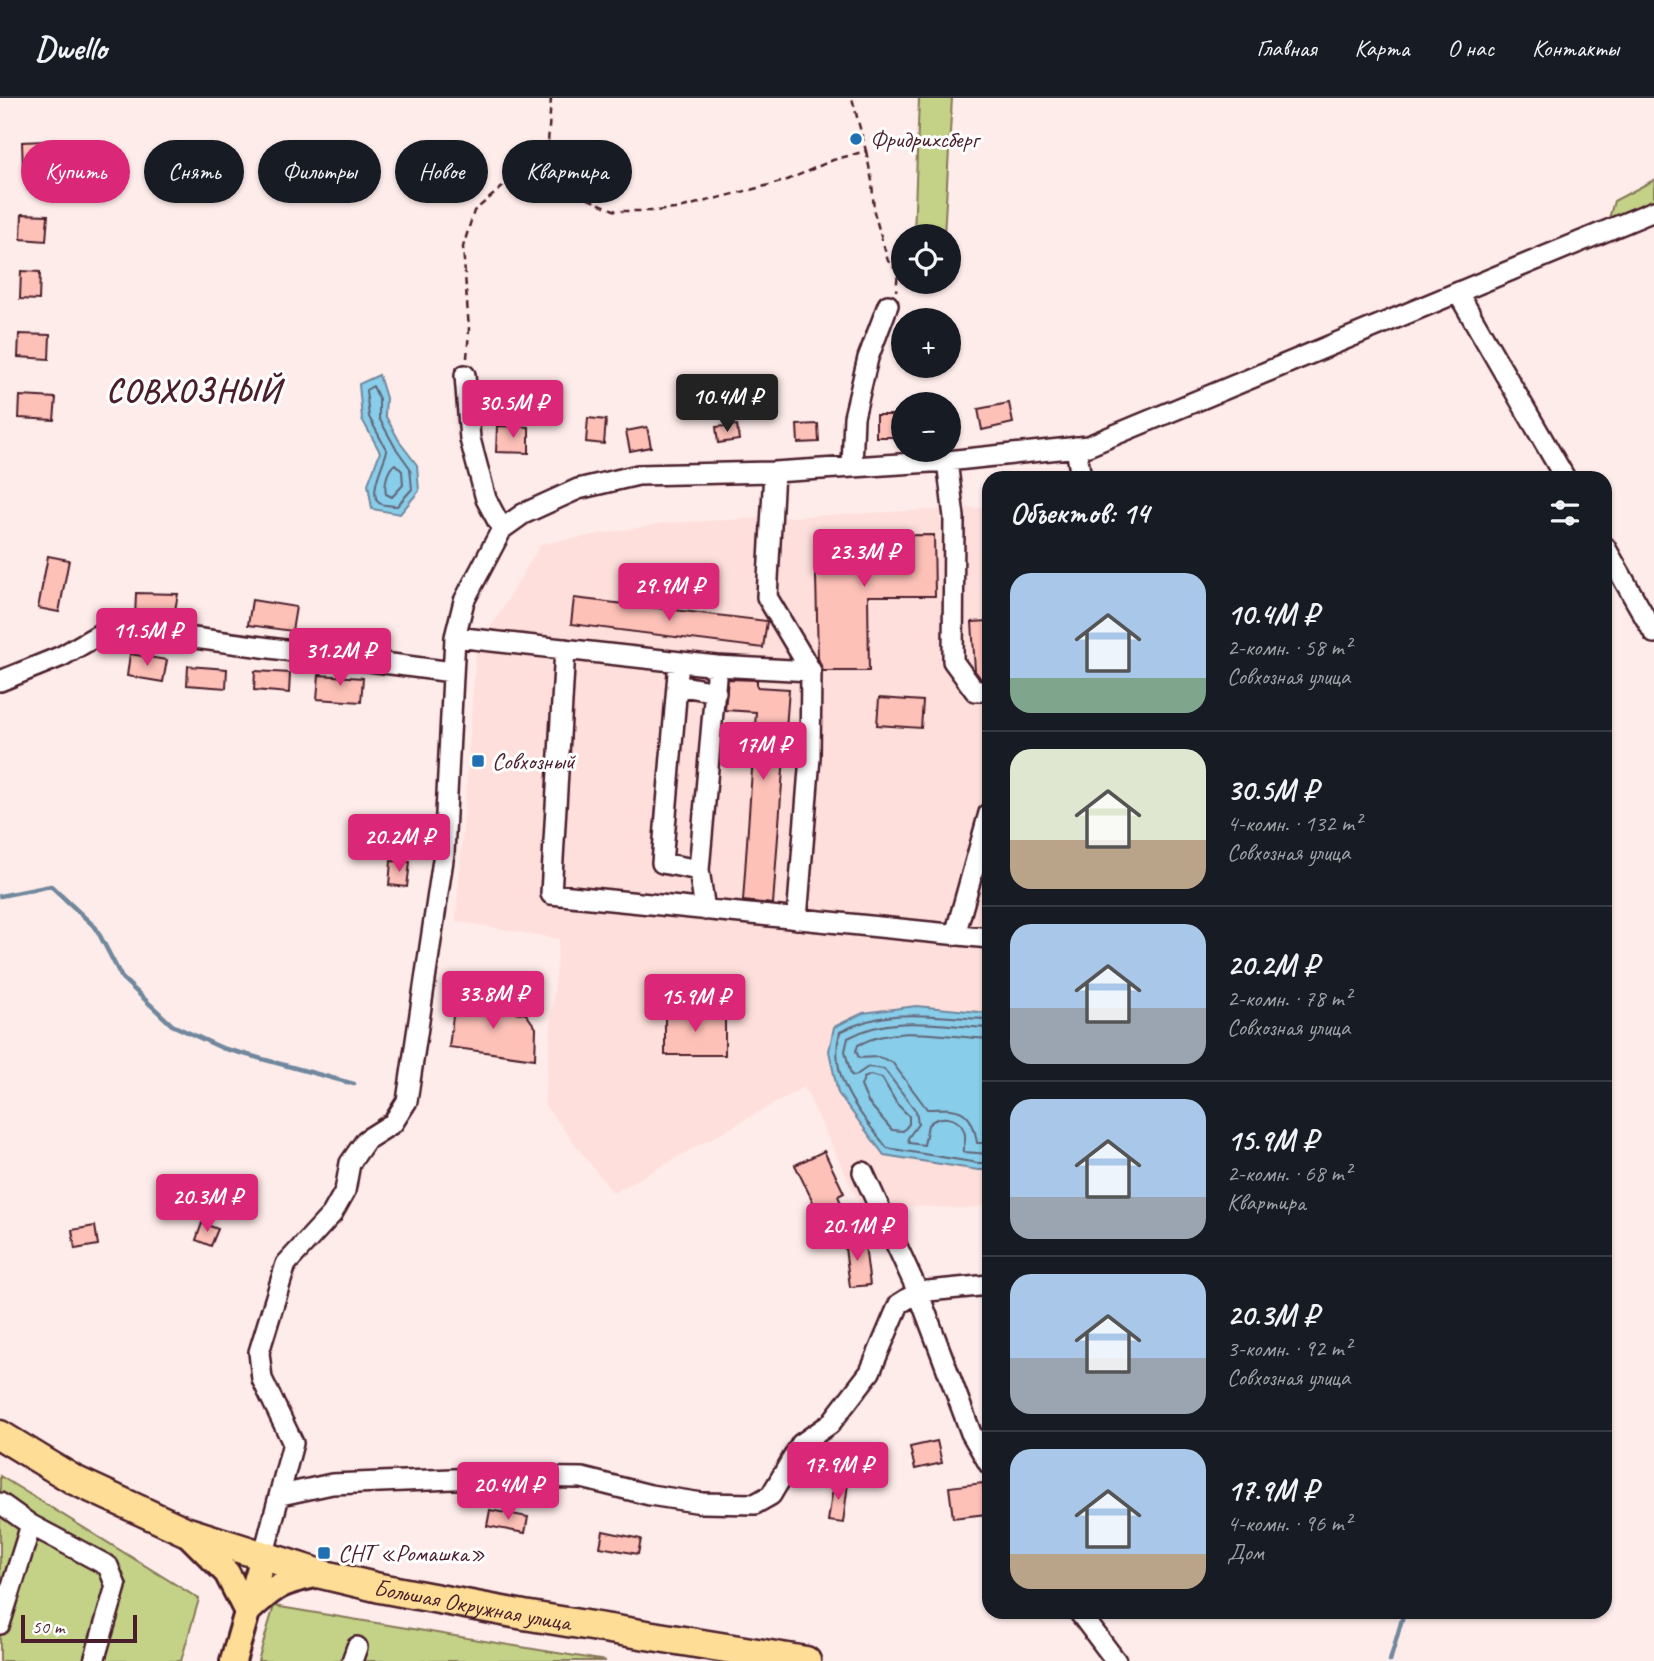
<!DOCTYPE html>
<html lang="ru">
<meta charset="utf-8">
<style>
body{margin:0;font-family:Caveat,sans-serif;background:#20242c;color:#f1f3f6;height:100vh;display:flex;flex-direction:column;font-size:26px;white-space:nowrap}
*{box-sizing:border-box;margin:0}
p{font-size:23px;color:#9ea1a6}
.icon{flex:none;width:38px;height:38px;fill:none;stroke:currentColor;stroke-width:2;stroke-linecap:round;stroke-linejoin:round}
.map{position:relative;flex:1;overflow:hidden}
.sheet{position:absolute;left:982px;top:373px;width:630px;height:1148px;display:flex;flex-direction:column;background:#171b24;border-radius:21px;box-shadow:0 2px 5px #0004}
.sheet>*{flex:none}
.guide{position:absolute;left:21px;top:42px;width:665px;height:63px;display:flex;gap:14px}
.buttons{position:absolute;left:891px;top:126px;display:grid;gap:14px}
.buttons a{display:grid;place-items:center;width:70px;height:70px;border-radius:50%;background:#171b24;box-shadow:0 2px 5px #0004;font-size:35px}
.scale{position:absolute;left:21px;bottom:18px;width:116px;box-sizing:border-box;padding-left:7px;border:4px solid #4a1f2b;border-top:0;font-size:19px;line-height:24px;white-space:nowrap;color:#4a1f2b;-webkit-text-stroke:5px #fff;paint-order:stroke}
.price{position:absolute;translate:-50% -60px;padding:0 16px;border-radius:7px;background:#db2777;color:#fff;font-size:23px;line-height:46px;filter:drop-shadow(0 2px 4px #0008)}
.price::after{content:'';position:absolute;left:50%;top:42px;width:21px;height:16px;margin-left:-10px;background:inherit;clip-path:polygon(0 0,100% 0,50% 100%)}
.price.current{background:#222;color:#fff}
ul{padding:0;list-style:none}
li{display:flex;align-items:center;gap:21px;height:175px;padding:0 28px}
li+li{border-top:2px solid #363941}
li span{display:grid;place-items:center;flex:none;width:196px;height:140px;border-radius:21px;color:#555}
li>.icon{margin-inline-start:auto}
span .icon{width:84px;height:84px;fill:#fffc;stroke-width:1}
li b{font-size:30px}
h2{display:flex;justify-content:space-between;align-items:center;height:84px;padding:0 28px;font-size:30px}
.pill{padding:0 24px;border-radius:32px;background:#171b24;box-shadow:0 2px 5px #0004;font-size:24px;line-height:63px}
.pill.current{background:#db2777;color:#fff}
header{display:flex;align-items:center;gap:42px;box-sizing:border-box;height:98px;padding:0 35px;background:#171b24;border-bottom:2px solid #363941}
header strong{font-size:33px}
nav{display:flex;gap:38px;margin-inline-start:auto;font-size:24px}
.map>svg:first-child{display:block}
</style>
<header>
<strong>Dwello</strong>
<nav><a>Главная</a><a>Карта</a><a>О нас</a><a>Контакты</a></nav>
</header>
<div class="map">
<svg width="1654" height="1563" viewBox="0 0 1654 1563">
<rect width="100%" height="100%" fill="#feecea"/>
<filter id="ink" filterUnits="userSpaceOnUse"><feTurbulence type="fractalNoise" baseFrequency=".0143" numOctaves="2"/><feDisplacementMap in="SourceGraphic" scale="14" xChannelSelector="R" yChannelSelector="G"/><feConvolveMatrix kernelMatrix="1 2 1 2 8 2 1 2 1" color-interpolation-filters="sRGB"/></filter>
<g filter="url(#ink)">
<!-- built -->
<path fill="#fedfdb" d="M989 409V1108L962 1110 885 1107 863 1113 804 989 613 1095 544 1006 559 841 456 823 476 554 541 446 666 425Z"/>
<!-- green -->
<path fill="#c3d287" stroke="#867859" stroke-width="2" d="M919 0H952L944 138H914Z
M1654 82V102L1608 124 1614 103Z
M0 1378 199 1501 181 1563H0Z
M274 1508 606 1563H258Z"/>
<!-- water -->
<path fill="#88cde9" stroke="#6f879d" stroke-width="2" d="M379 277 386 300 385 317 401 346 417 367 419 393 400 416 372 411 368 386 380 354 362 321 359 286Z
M916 908 989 915V1072H978L884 1057 838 995 829 953 834 929 863 915Z"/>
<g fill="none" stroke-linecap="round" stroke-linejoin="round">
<!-- shore -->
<path stroke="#636577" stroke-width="2" d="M373 288 379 301V320L395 349 410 370 412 391 397 408C393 408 382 407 379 405 368 394 384 365 387 353L369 319 366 292Z
M395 366 402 373 403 387 392 399 386 396C384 386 387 372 395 366Z
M989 921C935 920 891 907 840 934 827 980 861 1016 887 1050L978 1065H989
M989 930C941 928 892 916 848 940L845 953 851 977 855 978 868 969 884 971 916 1013 918 1026 908 1040 909 1045 924 1047 928 1027C939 1015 962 1018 965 1037 966 1043 963 1048 964 1054L989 1056
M989 941C946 939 898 926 858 947L856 953 859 960 878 959 892 964 927 1011C956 1010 972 1008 977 1045H989
M870 977 882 980 897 1006 909 1018V1026L903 1033 892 1032 868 1004 861 988 864 980Z"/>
<!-- stream -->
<path stroke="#6f879d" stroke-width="4.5" d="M0 798 51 788 96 830 122 880 172 927 222 950 354 986
M1390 1563 1404 1514"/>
</g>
<!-- building -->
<path fill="#fdc1b8" stroke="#4a1f2b" stroke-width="2" d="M44 43 45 71 23 72 22 44Z
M22 116 48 117 46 143 21 141Z
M21 173 40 174 39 202 20 201Z
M19 236 50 237 49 261 18 259Z
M20 298 56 300 54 322 19 320Z
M1009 305 1013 325 982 332 978 311Z
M876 317H901V339H876Z
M588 320 606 322 604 346 586 344Z
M818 326 819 344 798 345 797 327Z
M737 327 739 342 718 345 716 329Z
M497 328 529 329V355L496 354Z
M647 329 651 349 630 353 626 333Z
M934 437 935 498H868L869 573H823L818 560 815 438Z
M48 458 69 462 59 514 38 510Z
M136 495 178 496 173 523 135 521Z
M574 500 767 523 763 550 571 526Z
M252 502 296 509 292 533 248 527Z
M989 523V581H981L975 573 972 524Z
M130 556 167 562 163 584 127 578Z
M188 568 227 571 226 590 187 587Z
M255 573 290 575 289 595 254 592Z
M319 577 363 580 361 604 317 601Z
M728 581 757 582V589L789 591 773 806 743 803 756 614 725 612Z
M879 600 923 603 921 630 877 627Z
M391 763 410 764 407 789 389 787Z
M455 903 526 916 536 930 535 961 449 949Z
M665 914H725V957H665Z
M824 1053 844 1095 838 1098 841 1105 819 1116 795 1067Z
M202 1125 218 1131 211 1148 196 1142Z
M95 1128 98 1147 75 1151 72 1132Z
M864 1140 870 1187 850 1189 844 1142Z
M937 1343 942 1365 915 1371 910 1349Z
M834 1383 848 1385 843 1425 828 1423Z
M983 1385 986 1416 953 1420 949 1389Z
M490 1412 528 1419 525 1435 487 1428Z
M603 1433 641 1441 638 1456 600 1449Z"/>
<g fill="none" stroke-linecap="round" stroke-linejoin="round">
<defs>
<path id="minor" d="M1458 195 1565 380
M465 277 470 341 486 401 502 431
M1076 349 1081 380
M947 363 954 419 953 563 975 593H989
M852 369 854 319 868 260 888 207
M774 374 767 499 811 573
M1605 449 1654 535
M455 539 717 568 699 772 705 812
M565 551 551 796 989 840
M717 568 811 573 810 659 797 821
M678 575 677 587 716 594
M0 583 62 558 100 536 141 533 452 574
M677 587 662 765 699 772
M955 837 989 715
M863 1074 918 1194 971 1335 989 1366
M281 1397 332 1386 501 1379 582 1380 650 1397 702 1405 755 1406 771 1397 801 1346 830 1326 870 1274 899 1206 918 1194 989 1187
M0 1405 31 1427 108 1468 116 1488 94 1563
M263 1459 293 1345 262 1281 259 1254 286 1166 332 1116 345 1093 350 1065 366 1042 393 1025 407 1003 444 755 455 539 464 503 502 431 523 416 578 391 638 377 774 374 947 363 1088 348 1654 113
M1079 1514 1116 1563
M0 1526 31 1427
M352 1563 357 1549"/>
<path id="major" d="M185 1433 227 1475 247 1514
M247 1514C275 1487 283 1483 321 1476
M233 1563 263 1459"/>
<g id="highway">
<path id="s1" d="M0 1337 74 1382 185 1433 321 1476 380 1490 524 1517 806 1563"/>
</g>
</defs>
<!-- minor casing -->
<use href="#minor" stroke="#4a1f2b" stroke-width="24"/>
<!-- major casing -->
<use href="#major" stroke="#4a1f2b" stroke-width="30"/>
<!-- highway casing -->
<use href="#highway" stroke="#4a1f2b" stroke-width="33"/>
<!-- path -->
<path stroke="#4a1f2b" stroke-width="2.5" stroke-dasharray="7 5" stroke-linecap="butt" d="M866 53 872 83 874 114 888 163 898 174 896 193
M522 72 616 113H654L675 111 785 83 833 62 866 53 852 0
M467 260 469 232 463 149 474 113 531 65 548 45 551 0"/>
<!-- minor -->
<use href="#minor" stroke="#fff" stroke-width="19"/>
<!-- major -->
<use href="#major" stroke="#fedd96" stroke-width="24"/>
<!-- highway -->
<use href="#highway" stroke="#fedd96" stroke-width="28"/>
</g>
</g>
<!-- markers -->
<g fill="#1f6fb2" stroke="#fff" stroke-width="2.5">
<circle cx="856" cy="41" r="7"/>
<rect x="471" y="656" width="14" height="14" rx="3.5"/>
<rect x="317" y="1448" width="14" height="14" rx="3.5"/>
</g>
<g text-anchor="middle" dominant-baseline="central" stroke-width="6" stroke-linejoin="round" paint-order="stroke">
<!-- poi labels -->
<g font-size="24" fill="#4a1f2b" stroke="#fff" text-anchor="start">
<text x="870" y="41">Фридрихсберг</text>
<text x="492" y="663">Совхозный</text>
<text x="338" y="1455">СНТ «Ромашка»</text>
</g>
<!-- street labels -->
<g font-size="24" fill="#4a1f2b" stroke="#fff">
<text stroke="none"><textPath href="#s1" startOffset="506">Большая Окружная улица</textPath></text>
</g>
<!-- district labels -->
<g font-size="32" font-weight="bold" letter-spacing="2" fill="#4a1f2b" stroke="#fff">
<text x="194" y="292">СОВХОЗНЫЙ</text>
</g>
</g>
</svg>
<div class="buttons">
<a><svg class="icon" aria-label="locate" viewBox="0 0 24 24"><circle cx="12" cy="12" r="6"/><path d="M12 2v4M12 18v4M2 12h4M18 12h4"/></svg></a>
<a>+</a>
<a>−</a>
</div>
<div class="scale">50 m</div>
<b class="price current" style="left:727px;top:336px">10.4M ₽</b>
<b class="price" style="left:513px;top:342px">30.5M ₽</b>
<b class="price" style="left:864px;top:491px">23.3M ₽</b>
<b class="price" style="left:669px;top:525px">29.9M ₽</b>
<b class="price" style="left:147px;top:570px">11.5M ₽</b>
<b class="price" style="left:340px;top:590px">31.2M ₽</b>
<b class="price" style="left:763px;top:684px">17M ₽</b>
<b class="price" style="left:399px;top:776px">20.2M ₽</b>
<b class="price" style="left:493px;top:933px">33.8M ₽</b>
<b class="price" style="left:695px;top:936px">15.9M ₽</b>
<b class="price" style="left:207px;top:1136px">20.3M ₽</b>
<b class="price" style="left:857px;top:1165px">20.1M ₽</b>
<b class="price" style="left:838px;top:1404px">17.9M ₽</b>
<b class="price" style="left:508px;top:1424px">20.4M ₽</b>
<div class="guide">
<a class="pill current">Купить</a>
<a class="pill">Снять</a>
<a class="pill">Фильтры</a>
<a class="pill">Новое</a>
<a class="pill">Квартира</a>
</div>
<section class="sheet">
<h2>Объектов: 14<svg class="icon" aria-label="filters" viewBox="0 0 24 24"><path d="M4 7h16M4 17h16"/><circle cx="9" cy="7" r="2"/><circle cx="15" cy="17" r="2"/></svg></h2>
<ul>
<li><span style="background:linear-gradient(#a9c7e8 75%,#7fa58c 0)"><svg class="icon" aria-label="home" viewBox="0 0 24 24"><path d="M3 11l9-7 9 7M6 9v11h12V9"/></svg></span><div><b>10.4M ₽</b><p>2-комн. · 58 m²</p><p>Совхозная улица</p></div></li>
<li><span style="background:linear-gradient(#dfe7d0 65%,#b9a48a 0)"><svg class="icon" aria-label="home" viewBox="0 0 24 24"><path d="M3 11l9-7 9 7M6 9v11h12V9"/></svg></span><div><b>30.5M ₽</b><p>4-комн. · 132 m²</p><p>Совхозная улица</p></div></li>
<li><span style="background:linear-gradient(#a9c7e8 60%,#9aa5b1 0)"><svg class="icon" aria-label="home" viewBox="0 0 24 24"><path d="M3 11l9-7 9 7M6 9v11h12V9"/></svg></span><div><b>20.2M ₽</b><p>2-комн. · 78 m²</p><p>Совхозная улица</p></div></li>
<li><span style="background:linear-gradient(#a9c7e8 70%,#9aa5b1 0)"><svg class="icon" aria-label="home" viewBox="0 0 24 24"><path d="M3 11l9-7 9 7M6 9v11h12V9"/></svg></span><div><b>15.9M ₽</b><p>2-комн. · 68 m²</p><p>Квартира</p></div></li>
<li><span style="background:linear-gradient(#a9c7e8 60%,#9aa5b1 0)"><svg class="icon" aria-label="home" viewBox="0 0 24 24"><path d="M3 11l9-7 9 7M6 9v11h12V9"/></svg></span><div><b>20.3M ₽</b><p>3-комн. · 92 m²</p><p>Совхозная улица</p></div></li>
<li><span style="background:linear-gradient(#a9c7e8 75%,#b9a48a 0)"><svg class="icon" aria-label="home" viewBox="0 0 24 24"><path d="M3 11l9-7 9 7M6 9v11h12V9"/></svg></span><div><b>17.9M ₽</b><p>4-комн. · 96 m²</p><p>Дом</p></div></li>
</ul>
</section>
</div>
